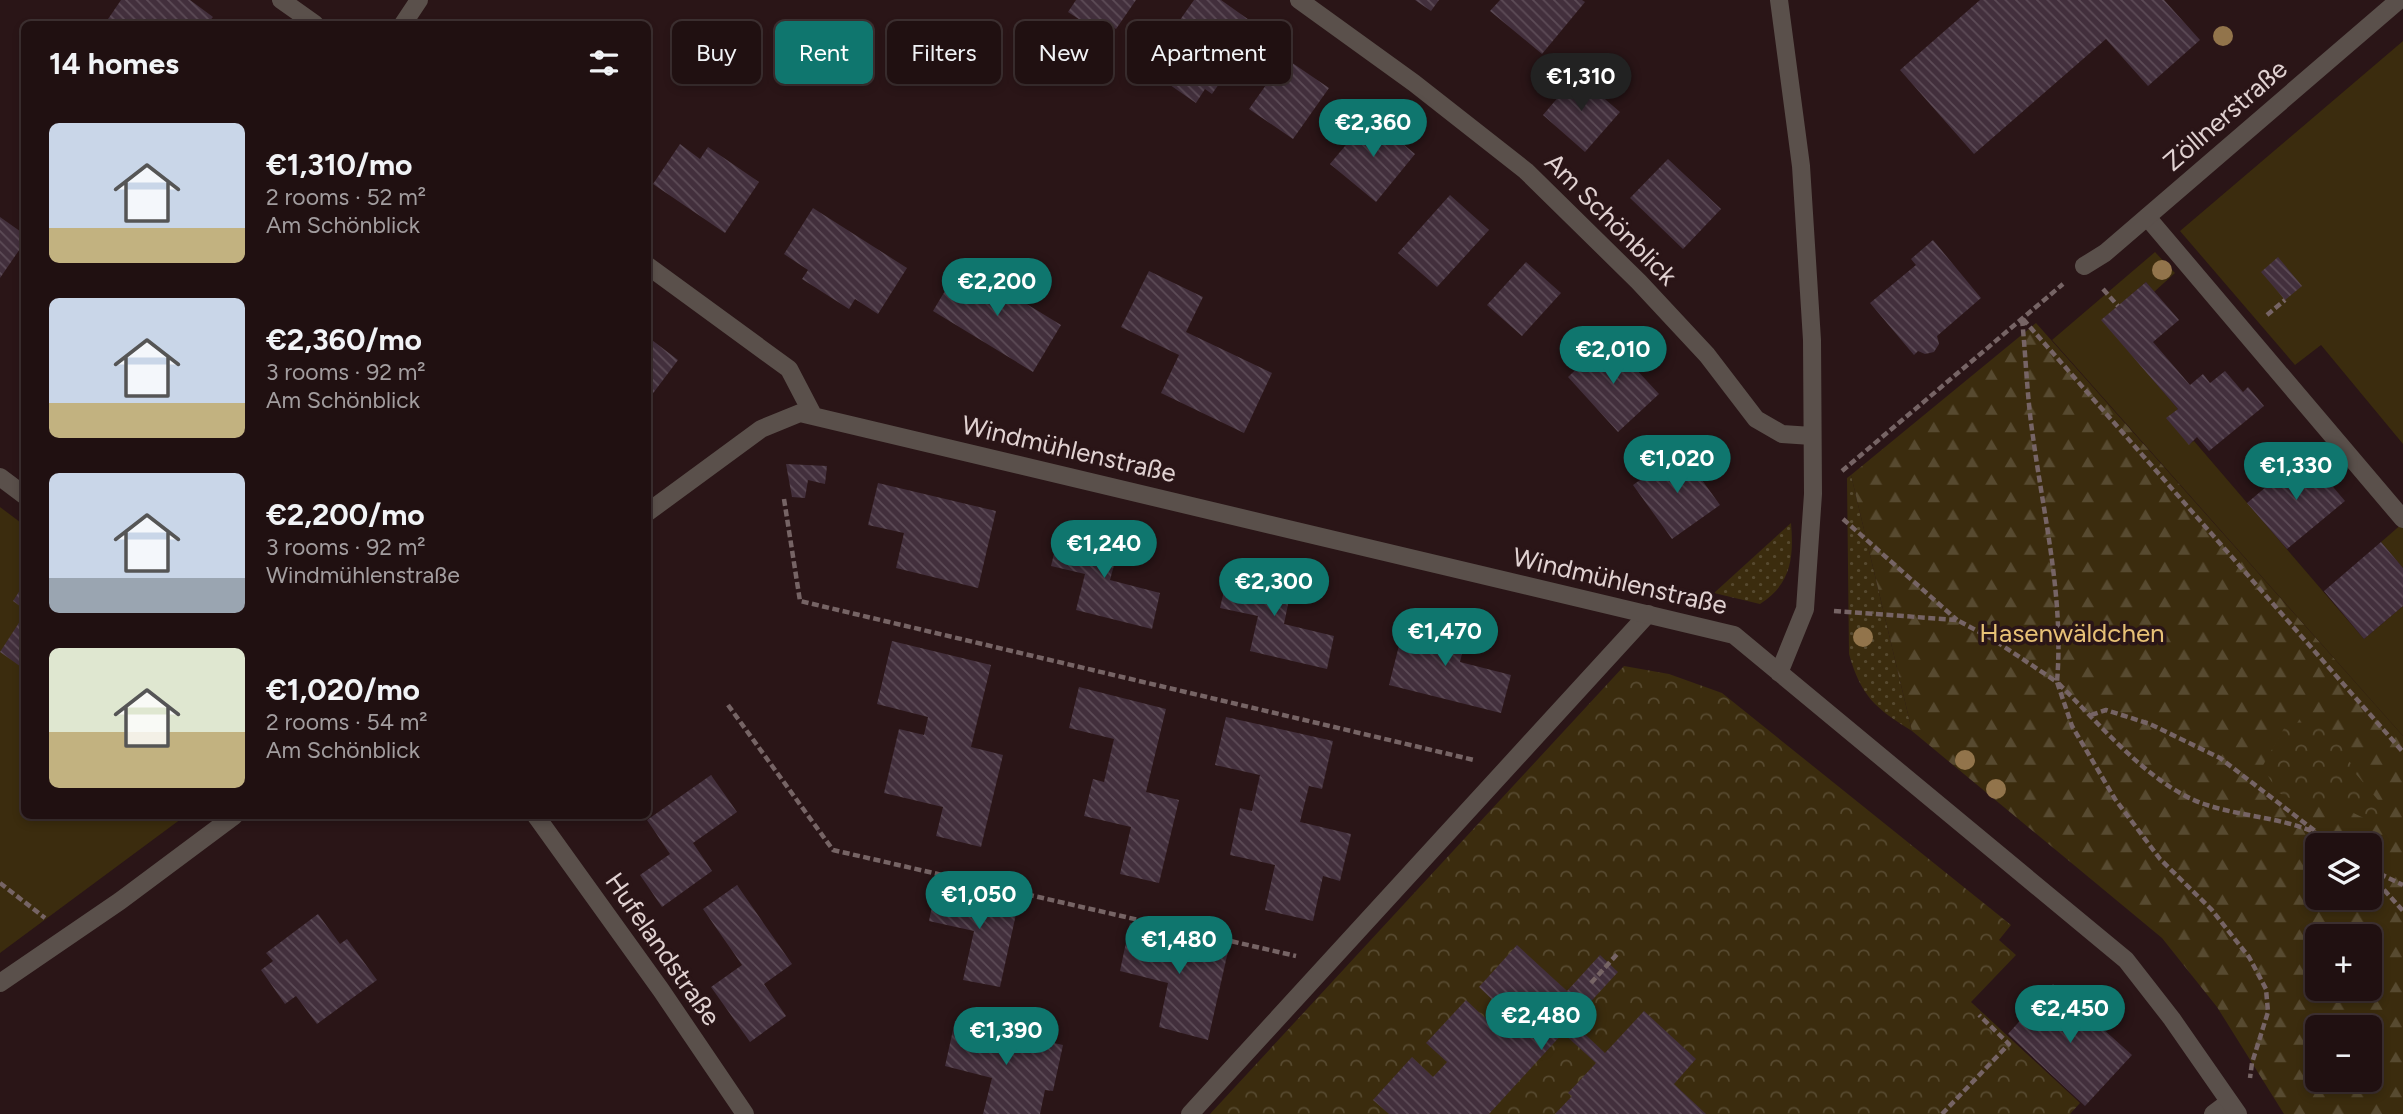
<!DOCTYPE html>
<meta charset="utf-8">
<style>
body{margin:0;font-family:Figtree,sans-serif;background:#28191a;color:#f1f3f6;height:100vh;display:flex;flex-direction:column;font-size:26px;white-space:nowrap}
*{box-sizing:border-box;margin:0}
p{font-size:23px;color:#a29d9f}
.icon{flex:none;width:38px;height:38px;fill:none;stroke:currentColor;stroke-width:2;stroke-linecap:round;stroke-linejoin:round}
.map{position:relative;flex:1;overflow:hidden}
.details{position:absolute;left:21px;top:21px;width:630px;height:798px;display:flex;flex-direction:column;background:#201011;border-radius:10px;box-shadow:0 4px 10px #0003,0 0 0 2px #3d3031}
.details>*{flex:none}
.hud{position:absolute;left:672px;top:21px;width:665px;height:63px;display:flex;gap:14px}
.tools{position:absolute;left:2305px;top:833px;display:grid;gap:14px}
.tools a{display:grid;place-items:center;width:77px;height:77px;border-radius:10px;background:#201011;box-shadow:0 4px 10px #0003,0 0 0 2px #3d3031;font-size:35px}
.price{position:absolute;translate:-50% -60px;padding:0 16px;border-radius:24px;background:#0f766e;color:#fff;font-size:23px;line-height:46px;filter:drop-shadow(0 2px 4px #0008)}
.price::after{content:'';position:absolute;left:50%;top:42px;width:21px;height:16px;margin-left:-10px;background:inherit;clip-path:polygon(0 0,100% 0,50% 100%)}
.price.selected{background:#222;color:#fff}
ul{padding:0;list-style:none}
li{display:flex;align-items:center;gap:21px;height:175px;padding:0 28px}
li span{display:grid;place-items:center;flex:none;width:196px;height:140px;border-radius:10px;color:#555}
li>.icon{margin-inline-start:auto}
span .icon{width:84px;height:84px;fill:#fffc;stroke-width:1}
li b{font-size:30px}
h2{display:flex;justify-content:space-between;align-items:center;height:84px;padding:0 28px;font-size:30px}
.tag{padding:0 24px;border-radius:10px;background:#201011;box-shadow:0 4px 10px #0003,0 0 0 2px #3d3031;font-size:24px;line-height:63px}
.tag.selected{background:#0f766e;color:#fff}
.map>svg:first-child{display:block}
</style>
<div class="map">
<svg width="2403" height="1114" viewBox="0 0 2403 1114">
<defs>
<pattern id="grass-dots" width="8" height="8" patternUnits="userSpaceOnUse" patternTransform="scale(1.75)"><rect width="8" height="8" fill="#3b2c0e"/><path d="M2 2h.1M6 6h.1" fill="none" stroke="#574a30" stroke-width="1.8" stroke-linecap="round"/></pattern>
<pattern id="forest-firs" width="22" height="20" patternUnits="userSpaceOnUse" patternTransform="scale(1.75)"><rect width="22" height="20" fill="#3b2c0e"/><path d="M5 1l3.5 6h-7zM16 11l3.5 6h-7z" fill="#574a30"/></pattern>
<pattern id="park-crowns" width="20" height="18" patternUnits="userSpaceOnUse" patternTransform="scale(1.75)"><rect width="20" height="18" fill="#3b2c0e"/><path d="M2 6a3 3 0 1 1 6 0M12 15a3 3 0 1 1 6 0" fill="none" stroke="#574a30"/></pattern>
<pattern id="building-back-hatch" width="6" height="6" patternUnits="userSpaceOnUse" patternTransform="scale(1.75)"><rect width="6" height="6" fill="#422f3c"/><path d="M-1 5l2 2M0 0l6 6M5-1l2 2" fill="none" stroke="#5d4c57"/></pattern>
</defs>
<rect width="100%" height="100%" fill="#2a1517"/>
<!-- grass -->
<path fill="url(#grass-dots)" d="M1851 475 1912 731C1875 708 1861 696 1849 654L1847 478Z
M1791 523C1794 558 1791 584 1760 604L1714 593Z"/>
<!-- forest -->
<path fill="url(#forest-firs)" fill-rule="evenodd" d="M2036 323 2403 736V1114H2284L2217 1007 2162 938 1912 731 1851 475ZM2317 845H2370V898H2317ZM2317 936H2370V989H2317ZM2317 1027H2370V1080H2317Z"/>
<!-- park -->
<path fill="url(#park-crowns)" d="M1624 666 1669 674 1722 693 2011 925 1999 940 2016 955 1971 1002 2080 1103 2070 1114H1210Z
M2317 722 2339 740 2356 774 2383 806 2374 823 2333 803 2308 807 2279 793 2262 767 2287 723Z"/>
<!-- garden -->
<path fill="#3b2c0e" d="M2403 41V444L2321 345 2295 365 2180 231Z
M2155 252 2175 273 2154 292 2146 282 2102 320 2178 409 2167 418 2189 444 2194 441 2364 639 2403 606V736L2052 340Z
M0 507 24 525V816H185L0 953Z
M2403 523V568L2381 542Z"/>
<!-- building -->
<path fill="url(#building-back-hatch)" d="M121 0H190L213 17 207 24H110L106 22Z
M1076 0H1136L1116 29 1101 19 1094 29 1068 12Z
M1194 0H1221L1259 27 1212 94 1205 89 1196 103 1170 85 1180 72 1156 54Z
M1415 0H1439L1431 11Z
M1500 0H1582L1585 2 1542 54 1490 11Z
M1980 0H2164L2200 40 2148 86 2106 39 1974 154 1900 70Z
M1285 58 1329 88 1293 139 1249 109Z
M1577 75 1620 112 1585 152 1543 115Z
M1370 116 1415 154 1376 202 1330 164Z
M680 144 700 159 708 147 759 182 725 233 653 184Z
M1668 159 1721 209 1683 249 1630 198Z
M1450 195 1489 230 1437 287 1398 253Z
M813 208 907 268 878 314 855 299 849 309 802 279 808 270 784 254Z
M0 217 24 234V243L0 278Z
M1933 240 1981 298 1937 336 1939 344 1934 352 1925 354 1918 351 1914 355 1870 303 1916 265 1911 259Z
M2278 257 2302 286 2285 300 2261 272Z
M1526 262 1561 293 1522 336 1487 305Z
M961 264 1061 325 1033 372 933 311Z
M1149 271 1203 297 1186 332 1272 373 1244 433 1161 393 1179 355 1121 327Z
M2146 282 2179 320 2153 342 2190 385 2203 374 2210 383 2225 371 2243 392 2248 387 2264 406 2209 451 2197 437 2189 445 2166 418 2178 409 2101 320Z
M648 337 678 360 648 400Z
M1608 339 1659 394 1618 432 1568 377Z
M1681 451 1720 505 1672 539 1633 485Z
M2305 454 2345 501 2287 549 2247 503Z
M786 464 827 466 825 484 808 480 805 498 792 497Z
M878 483 996 511 978 588 896 568 904 533 868 525Z
M1060 529 1120 543 1110 580 1160 593 1152 629 1076 610 1085 574 1051 566Z
M2381 542 2403 568V606L2364 639 2324 591Z
M1230 565 1293 580 1284 624 1334 636 1327 669 1250 651 1258 616 1220 608Z
M24 584V609L13 601Z
M24 615V669L0 652Z
M1406 618 1467 633 1460 662 1511 675 1501 713 1389 685Z
M892 641 991 665 971 747 1003 755 981 847 936 836 943 807 884 793 899 729 924 735 928 717 877 704Z
M1079 687 1166 709 1146 792 1179 800 1159 883 1120 874 1131 827 1084 816 1093 779 1104 782 1114 739 1069 728Z
M1226 717 1333 741 1322 789 1309 786 1300 822 1351 834 1340 881 1323 876 1313 921 1265 910 1275 865 1230 855 1240 808 1252 811 1260 775 1215 765Z
M711 775 737 812 693 843 712 871 662 907 640 875 670 854 647 820Z
M737 885 792 964 764 984 786 1016 750 1042 711 987 742 965 703 909Z
M936 887 1018 905 1000 987 963 980 974 931 929 921Z
M318 914 340 944 347 939 377 980 317 1024 296 996 285 1004 261 970 273 961 266 953Z
M1130 923 1229 947 1208 1040 1159 1027 1168 983 1120 971Z
M1517 945 1567 991 1600 955 1618 972 1572 1022 1605 1053 1644 1011 1696 1059 1674 1084 1706 1114H1555L1572 1096 1568 1093 1596 1063 1563 1033 1489 1114H1389L1373 1100 1412 1057 1433 1077 1447 1062 1426 1043 1466 1000 1485 1018 1498 1005 1479 987Z
M2053 984 2132 1055 2085 1106 2008 1034Z
M955 1021 1063 1045 1053 1091 1045 1090 1040 1114H983L992 1078 945 1066Z"/>
<g fill="none" stroke-linecap="round" stroke-linejoin="round">
<!-- path -->
<path stroke="#766465" stroke-width="4.5" stroke-dasharray="7 3.5" stroke-linecap="butt" d="M2103 289 2118 306
M2267 315 2285 300
M2022 319C2026 358 2027 398 2033 437 2044 518 2064 599 2057 682 2098 722 2149 785 2204 804 2247 819 2299 817 2336 845
M2023 319 2403 752
M1842 471 2063 284
M784 499 800 601 1474 760
M1843 519 1957 620
M1834 611 1957 620 1994 640 2057 682 2072 726 2115 799 2160 859 2211 909 2249 957 2266 989 2268 1012 2252 1063 2250 1078
M728 705 833 850 1296 956
M2091 715 2106 710 2150 724 2220 758 2315 831
M2370 869 2403 885
M2370 874 2403 911
M0 883 45 918
M1591 983 1619 952
M1942 1114 2009 1044 1979 1015"/>
<!-- service -->
<path stroke="#5a504b" stroke-width="18" d="M2147 217 2403 519
M1190 1114 1648 614
M2213 1114 2229 1102"/>
<!-- minor -->
<path stroke="#5a504b" stroke-width="18" d="M281 0 315 24
M1299 0 1414 83 1526 171 1639 282 1707 355 1756 419 1782 434 1812 436
M1779 0 1801 166 1812 340 1813 494 1805 609 1779 673
M403 24 419 0
M648 266 789 369 813 415
M2084 266 2105 253 2399 0
M0 477 24 495
M648 512 761 429 800 413 1734 635 2126 960 2172 1019 2238 1114
M536 816 661 990 745 1114
M0 983 120 901 234 816"/>
</g>
<!-- trees -->
<g fill="#92744b">
<circle cx="2223" cy="36" r="10"/>
<circle cx="2162" cy="270" r="10"/>
<circle cx="1863" cy="637" r="10"/>
<circle cx="1965" cy="760" r="10"/>
<circle cx="1996" cy="789" r="10"/>
</g>
<g text-anchor="middle" dominant-baseline="central" stroke-width="7" stroke-linejoin="round" paint-order="stroke">
<!-- street labels -->
<g font-size="26" fill="#e1d2d2" stroke="#2a1517">
<text transform="translate(2225 115) rotate(-41)">Zöllnerstraße</text>
<text transform="translate(1611 219) rotate(45)">Am Schönblick</text>
<text transform="translate(1069 449) rotate(13)">Windmühlenstraße</text>
<text transform="translate(1620 581) rotate(13)">Windmühlenstraße</text>
<text transform="translate(663 949) rotate(55)">Hufelandstraße</text>
</g>
<!-- park labels -->
<g font-size="26" fill="#e7c176" stroke="#2a1517">
<text x="2072" y="633">Hasenwäldchen</text>
</g>
</g>
</svg>
<div class="tools">
<a><svg class="icon" aria-label="layers" viewBox="0 0 24 24"><path d="M12 4l9 5-9 5-9-5zM3 14l9 5 9-5"/></svg></a>
<a>+</a>
<a>−</a>
</div>
<b class="price selected" style="left:1581px;top:113px">€1,310</b>
<b class="price" style="left:1373px;top:159px">€2,360</b>
<b class="price" style="left:997px;top:318px">€2,200</b>
<b class="price" style="left:1613px;top:386px">€2,010</b>
<b class="price" style="left:1677px;top:495px">€1,020</b>
<b class="price" style="left:2296px;top:502px">€1,330</b>
<b class="price" style="left:1104px;top:580px">€1,240</b>
<b class="price" style="left:1274px;top:618px">€2,300</b>
<b class="price" style="left:1445px;top:668px">€1,470</b>
<b class="price" style="left:979px;top:931px">€1,050</b>
<b class="price" style="left:1179px;top:976px">€1,480</b>
<b class="price" style="left:2070px;top:1045px">€2,450</b>
<b class="price" style="left:1541px;top:1052px">€2,480</b>
<b class="price" style="left:1006px;top:1067px">€1,390</b>
<div class="hud">
<a class="tag">Buy</a>
<a class="tag selected">Rent</a>
<a class="tag">Filters</a>
<a class="tag">New</a>
<a class="tag">Apartment</a>
</div>
<section class="details">
<h2>14 homes<svg class="icon" aria-label="filters" viewBox="0 0 24 24"><path d="M4 7h16M4 17h16"/><circle cx="9" cy="7" r="2"/><circle cx="15" cy="17" r="2"/></svg></h2>
<ul>
<li><span style="background:linear-gradient(#c9d6e8 75%,#c2b280 0)"><svg class="icon" aria-label="home" viewBox="0 0 24 24"><path d="M3 11l9-7 9 7M6 9v11h12V9"/></svg></span><div><b>€1,310/mo</b><p>2 rooms · 52 m²</p><p>Am Schönblick</p></div></li>
<li><span style="background:linear-gradient(#c9d6e8 75%,#c2b280 0)"><svg class="icon" aria-label="home" viewBox="0 0 24 24"><path d="M3 11l9-7 9 7M6 9v11h12V9"/></svg></span><div><b>€2,360/mo</b><p>3 rooms · 92 m²</p><p>Am Schönblick</p></div></li>
<li><span style="background:linear-gradient(#c9d6e8 75%,#9aa5b1 0)"><svg class="icon" aria-label="home" viewBox="0 0 24 24"><path d="M3 11l9-7 9 7M6 9v11h12V9"/></svg></span><div><b>€2,200/mo</b><p>3 rooms · 92 m²</p><p>Windmühlenstraße</p></div></li>
<li><span style="background:linear-gradient(#dfe7d0 60%,#c2b280 0)"><svg class="icon" aria-label="home" viewBox="0 0 24 24"><path d="M3 11l9-7 9 7M6 9v11h12V9"/></svg></span><div><b>€1,020/mo</b><p>2 rooms · 54 m²</p><p>Am Schönblick</p></div></li>
</ul>
</section>
</div>
